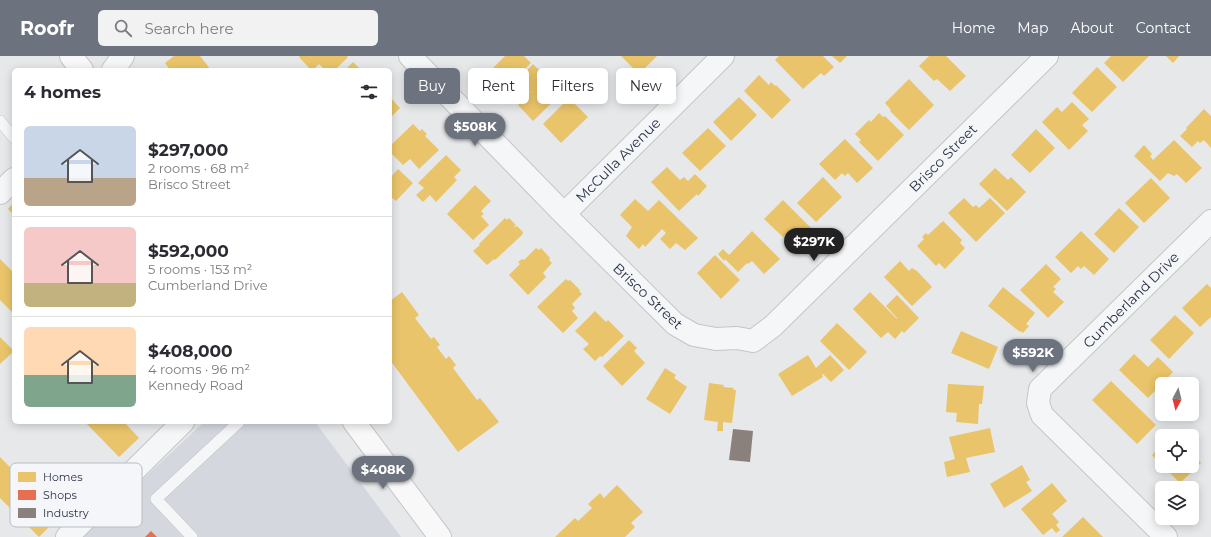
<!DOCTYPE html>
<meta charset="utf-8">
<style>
body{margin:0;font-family:Montserrat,sans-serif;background:#f2f2f3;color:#2b2b33;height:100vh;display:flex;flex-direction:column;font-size:15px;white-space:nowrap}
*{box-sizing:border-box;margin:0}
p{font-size:13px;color:#7c7c81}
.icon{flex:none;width:22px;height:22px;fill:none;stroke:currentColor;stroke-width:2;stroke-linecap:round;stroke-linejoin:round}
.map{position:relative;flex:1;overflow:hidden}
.panel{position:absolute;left:12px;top:12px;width:380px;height:356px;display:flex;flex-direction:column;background:#fff;border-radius:6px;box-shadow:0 2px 10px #0003}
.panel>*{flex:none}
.banner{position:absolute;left:404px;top:12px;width:380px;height:36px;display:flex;gap:8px}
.needle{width:26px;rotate:187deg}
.buttons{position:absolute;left:1155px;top:321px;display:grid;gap:8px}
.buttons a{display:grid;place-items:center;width:44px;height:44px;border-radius:6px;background:#fff;box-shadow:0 2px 10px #0003;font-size:20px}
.price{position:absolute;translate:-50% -34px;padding:0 9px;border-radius:14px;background:#6c737f;color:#fff;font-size:13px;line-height:26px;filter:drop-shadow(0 1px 2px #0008)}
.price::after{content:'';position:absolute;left:50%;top:24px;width:12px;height:9px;margin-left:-6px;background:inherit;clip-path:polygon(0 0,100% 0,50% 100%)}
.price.current{background:#222;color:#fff}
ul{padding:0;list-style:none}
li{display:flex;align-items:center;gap:12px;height:100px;padding:0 12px}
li+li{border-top:1px solid #e1e1e2}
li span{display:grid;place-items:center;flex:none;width:112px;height:80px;border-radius:6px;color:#555}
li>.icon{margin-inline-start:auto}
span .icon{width:48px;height:48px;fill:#fffc;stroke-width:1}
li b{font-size:17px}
h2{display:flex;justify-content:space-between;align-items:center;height:48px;padding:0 12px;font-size:17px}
.pill{padding:0 14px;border-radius:6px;background:#fff;box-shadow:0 2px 10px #0003;font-size:14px;line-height:36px}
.pill.current{background:#6c737f;color:#fff}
header{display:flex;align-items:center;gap:24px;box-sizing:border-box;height:56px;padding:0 20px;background:#6c737f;color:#fff}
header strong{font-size:19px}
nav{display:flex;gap:22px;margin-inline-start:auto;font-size:14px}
.search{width:280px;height:36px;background:#f2f2f3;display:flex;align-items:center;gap:10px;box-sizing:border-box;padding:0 14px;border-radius:6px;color:#7c7c81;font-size:15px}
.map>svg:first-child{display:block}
</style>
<header>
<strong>Roofr</strong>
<div class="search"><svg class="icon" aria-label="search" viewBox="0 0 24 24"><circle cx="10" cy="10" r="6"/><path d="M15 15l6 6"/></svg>Search here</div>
<nav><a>Home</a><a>Map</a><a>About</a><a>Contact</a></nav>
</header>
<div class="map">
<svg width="1211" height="481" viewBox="0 0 1211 481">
<rect width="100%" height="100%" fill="#e6e8ea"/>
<!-- built -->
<path fill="#d4d7dd" d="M204 366H315L401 481H81Z"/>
<!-- homes -->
<path fill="#e9c46a" d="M174 0H200L211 14H170L165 7Z
M300 0H347L348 1 335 14H325L319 8 313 14H311L299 1Z
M505 0H524L531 7 504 34 494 24 492 25 486 19Z
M621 0H657L639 18Z
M779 0H823L834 11 824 20 821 17 803 33 775 4Z
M832 0H847L840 7Z
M929 0H946L966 20 950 35 937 23 934 25 919 10Z
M1111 0H1149L1123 26 1104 7Z
M1166 0H1179L1173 7Z
M353 6 361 14H345Z
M533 8 562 37 533 65 518 49 530 36 518 24Z
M1097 11 1117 31 1092 56 1072 37Z
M759 19 769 29 771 26 775 30 776 29 791 44 772 63 744 35Z
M909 23 934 49 909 74 890 55 891 54 885 47Z
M390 41 400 52 390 62Z
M739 41 757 59 731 85 713 66Z
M569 42 588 61 561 87 543 68Z
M1072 46 1089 63 1082 69 1088 75 1069 94 1042 66 1057 51 1062 56Z
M1204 53 1211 60V92L1204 84 1200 87 1198 85 1192 91 1180 80 1187 73 1186 72Z
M879 57 883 61 885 60 904 79 878 105 859 86 861 84 855 78 869 64 871 66Z
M413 68 420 75 422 73 427 78 425 80 439 94 419 113 410 103 403 109 390 96V90Z
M708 72 726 90 700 115 682 97Z
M1036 73 1055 92 1030 117 1011 99Z
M845 83 873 112 857 127 848 117 845 120 842 117 835 124 819 108Z
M1174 84 1202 112 1186 127 1177 118 1174 120 1168 117 1160 125 1134 100 1144 89 1152 98 1150 100 1153 104Z
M446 99 461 114 454 121 457 124 436 146 430 139 423 146 416 139 424 132 418 127Z
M667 111 680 124 684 121 688 125 695 118 707 130 698 140 697 138 679 155 651 126Z
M995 112 1008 124 1011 121 1026 136 1007 155 979 128Z
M398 113 413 127 396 145 390 140V122Z
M823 121 842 141 816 166 797 147Z
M1151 122 1170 142 1144 167 1125 147Z
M475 129 491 145 481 155 484 158 481 160 489 169 473 184 447 158Z
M964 142 973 151 976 149 979 152 990 142 1005 157 976 186 948 157Z
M635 143 648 155 659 144 698 182 685 194 676 187 670 193 660 183 666 177 662 173 645 191 643 188 639 193 626 180 632 171 620 159Z
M783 144 811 172 796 188 786 178 783 181 764 163Z
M14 146V159L8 153Z
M1119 152 1139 171 1114 197 1094 178Z
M505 162 507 164 509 162 516 169 514 170 515 171 517 170 523 176 522 179 495 204 494 203 487 209 473 195 480 189 479 188Z
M943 165 962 184 960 187 965 192 945 213 939 207 936 210 917 190 924 183 922 181 926 177 928 179Z
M752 175 780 203 764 218 752 205 748 208 747 207 738 216 725 203 724 205 718 198 723 193 729 199Z
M1081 175 1109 203 1094 219 1084 210 1081 213 1078 210 1071 217 1055 201Z
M536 192 539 194 541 192 550 202 549 204 552 207 543 217 546 221 528 239 509 219 520 208 518 206 522 203 524 204Z
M715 199 740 224 721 243 697 217Z
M0 203 14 217V258L0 244Z
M900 205 909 215 912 212 917 215 932 231 912 250 884 221Z
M1046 208 1061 223 1053 231 1056 233 1053 236 1064 246 1048 262 1020 234Z
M566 223 568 225 570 224 580 234 579 235 582 238 572 248 575 252 572 255 578 262 563 277 537 251Z
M1207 228 1211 232V261L1200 271 1182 252Z
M1003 231 1035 257 1026 268 1029 270 1023 277 1021 275 1020 276 988 250Z
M402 236 419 259 415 262 431 283 434 281 440 289 437 291 446 303 449 300 456 309 453 312 477 344 480 342 499 366 458 396 390 304V245Z
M870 236 897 263V262L886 250 897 239 919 262 904 277 897 269 902 275 895 283 888 276 881 282 853 253Z
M595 255 606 266 608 264 624 280 602 301 600 300 595 305 583 293 589 288 575 275Z
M1175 259 1194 277 1169 303 1150 284Z
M837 267 867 296 849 314 820 285Z
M961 275 998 291 989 313 951 297Z
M0 281 14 295 0 308Z
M629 284 637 292 634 295 645 307 622 330 603 310Z
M1134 298 1148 311 1158 301 1173 316 1148 342 1119 314Z
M808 299 816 312 830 299 844 314 831 326 823 318 822 319 823 321 792 340 778 318Z
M665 312 676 319 674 322 687 331 670 358 646 343Z
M1111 325 1156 369 1137 388 1092 344Z
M709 327 724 329 723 331 734 332 733 334H736L732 367 723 366V375H717L718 366 704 364Z
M948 328 984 330 982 348H979L978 368 956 366 957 357 946 356Z
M85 366H124L139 382 119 401Z
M990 372 995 396 966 402 970 416 947 421 944 406 955 403 949 381Z
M1162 389V409L1152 399Z
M1192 390 1198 396 1194 400 1201 407 1180 427 1163 410H1192Z
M0 401 59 461 39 481 0 442Z
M1022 409 1030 424 1026 426 1032 435 1004 452 990 428Z
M1052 427 1067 445 1052 458 1059 466 1056 469 1060 474 1056 477 1052 472 1043 479 1021 453Z
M617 429 643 456 631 467 635 471 625 481H555L575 462 578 465 592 452 588 448 600 437 604 442Z
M1083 461 1103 481H1062Z"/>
<!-- shops -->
<path fill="#e76f51" d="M151 475 157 481H145Z"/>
<!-- industry -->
<path fill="#8a817c" d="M733 373 753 375 750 406 729 404Z"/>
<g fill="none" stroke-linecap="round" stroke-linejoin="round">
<defs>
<path id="service" d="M0 65 14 82
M192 481 156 443 239 366"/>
<path id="minor" d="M410 0 564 158 675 268 694 279 716 283 737 282 753 285 773 270 1047 0
M113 14 123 0
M0 137 14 123
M564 158 723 0
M67 481 183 366
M1166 481 1042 359 1038 347 1040 333 1211 165"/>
<path id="secondary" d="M71 0 82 14
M354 366 440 481"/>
</defs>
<!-- service casing -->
<use href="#service" stroke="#c4c6c8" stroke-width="12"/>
<!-- minor casing -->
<use href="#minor" stroke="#c4c6c8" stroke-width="24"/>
<!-- secondary casing -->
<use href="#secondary" stroke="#c4c6c8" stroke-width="24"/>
<!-- service -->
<use href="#service" stroke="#f5f6f7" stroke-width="11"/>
<!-- minor -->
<use href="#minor" stroke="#f5f6f7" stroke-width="22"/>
<!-- secondary -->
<use href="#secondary" stroke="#f8f8f8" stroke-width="22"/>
</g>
<g text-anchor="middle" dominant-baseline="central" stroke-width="4" stroke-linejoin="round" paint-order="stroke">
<!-- street labels -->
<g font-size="14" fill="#2b3445" stroke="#f4f6f9">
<text transform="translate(943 102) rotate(-45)">Brisco Street</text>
<text transform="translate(618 104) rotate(-45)">McCulla Avenue</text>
<text transform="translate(648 240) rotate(43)">Brisco Street</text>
<text transform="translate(1131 244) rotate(-45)">Cumberland Drive</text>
</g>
</g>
<!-- legend -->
<rect x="10" y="407" width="132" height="64" rx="6" fill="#f4f6f9" stroke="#b8bcc3" stroke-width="1"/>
<rect x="18" y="416" width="18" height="10" fill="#e9c46a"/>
<rect x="18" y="434" width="18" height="10" fill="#e76f51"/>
<rect x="18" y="452" width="18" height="10" fill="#8a817c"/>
<g font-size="11" fill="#2b3445">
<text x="43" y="425">Homes</text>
<text x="43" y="443">Shops</text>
<text x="43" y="461">Industry</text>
</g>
</svg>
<div class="buttons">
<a><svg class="needle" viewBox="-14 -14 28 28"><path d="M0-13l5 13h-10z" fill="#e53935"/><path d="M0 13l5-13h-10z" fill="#7c7c81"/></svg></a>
<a><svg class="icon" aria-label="locate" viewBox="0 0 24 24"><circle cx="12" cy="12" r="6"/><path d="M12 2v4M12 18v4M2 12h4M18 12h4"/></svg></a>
<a><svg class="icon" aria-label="layers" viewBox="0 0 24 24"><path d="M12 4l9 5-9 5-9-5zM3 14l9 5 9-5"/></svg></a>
</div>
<b class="price" style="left:475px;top:91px">$508K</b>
<b class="price current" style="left:814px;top:206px">$297K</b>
<b class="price" style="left:1033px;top:317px">$592K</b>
<b class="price" style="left:383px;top:434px">$408K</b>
<div class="banner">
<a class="pill current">Buy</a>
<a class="pill">Rent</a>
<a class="pill">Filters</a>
<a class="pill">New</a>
</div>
<section class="panel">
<h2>4 homes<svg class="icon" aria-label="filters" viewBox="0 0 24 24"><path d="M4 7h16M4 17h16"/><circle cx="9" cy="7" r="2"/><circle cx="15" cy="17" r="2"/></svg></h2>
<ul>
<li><span style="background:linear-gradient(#c9d6e8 65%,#b9a48a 0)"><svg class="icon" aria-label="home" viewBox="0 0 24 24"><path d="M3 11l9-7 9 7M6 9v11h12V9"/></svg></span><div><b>$297,000</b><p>2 rooms · 68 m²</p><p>Brisco Street</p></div></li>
<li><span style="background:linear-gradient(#f6c9c9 70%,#c2b280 0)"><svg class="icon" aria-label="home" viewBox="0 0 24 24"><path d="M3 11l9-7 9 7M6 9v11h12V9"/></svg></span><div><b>$592,000</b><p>5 rooms · 153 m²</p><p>Cumberland Drive</p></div></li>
<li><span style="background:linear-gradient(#ffd9b3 60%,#7fa58c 0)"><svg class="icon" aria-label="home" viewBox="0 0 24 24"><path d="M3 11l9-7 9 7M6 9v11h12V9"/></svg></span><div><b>$408,000</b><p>4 rooms · 96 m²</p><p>Kennedy Road</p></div></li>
</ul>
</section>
</div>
